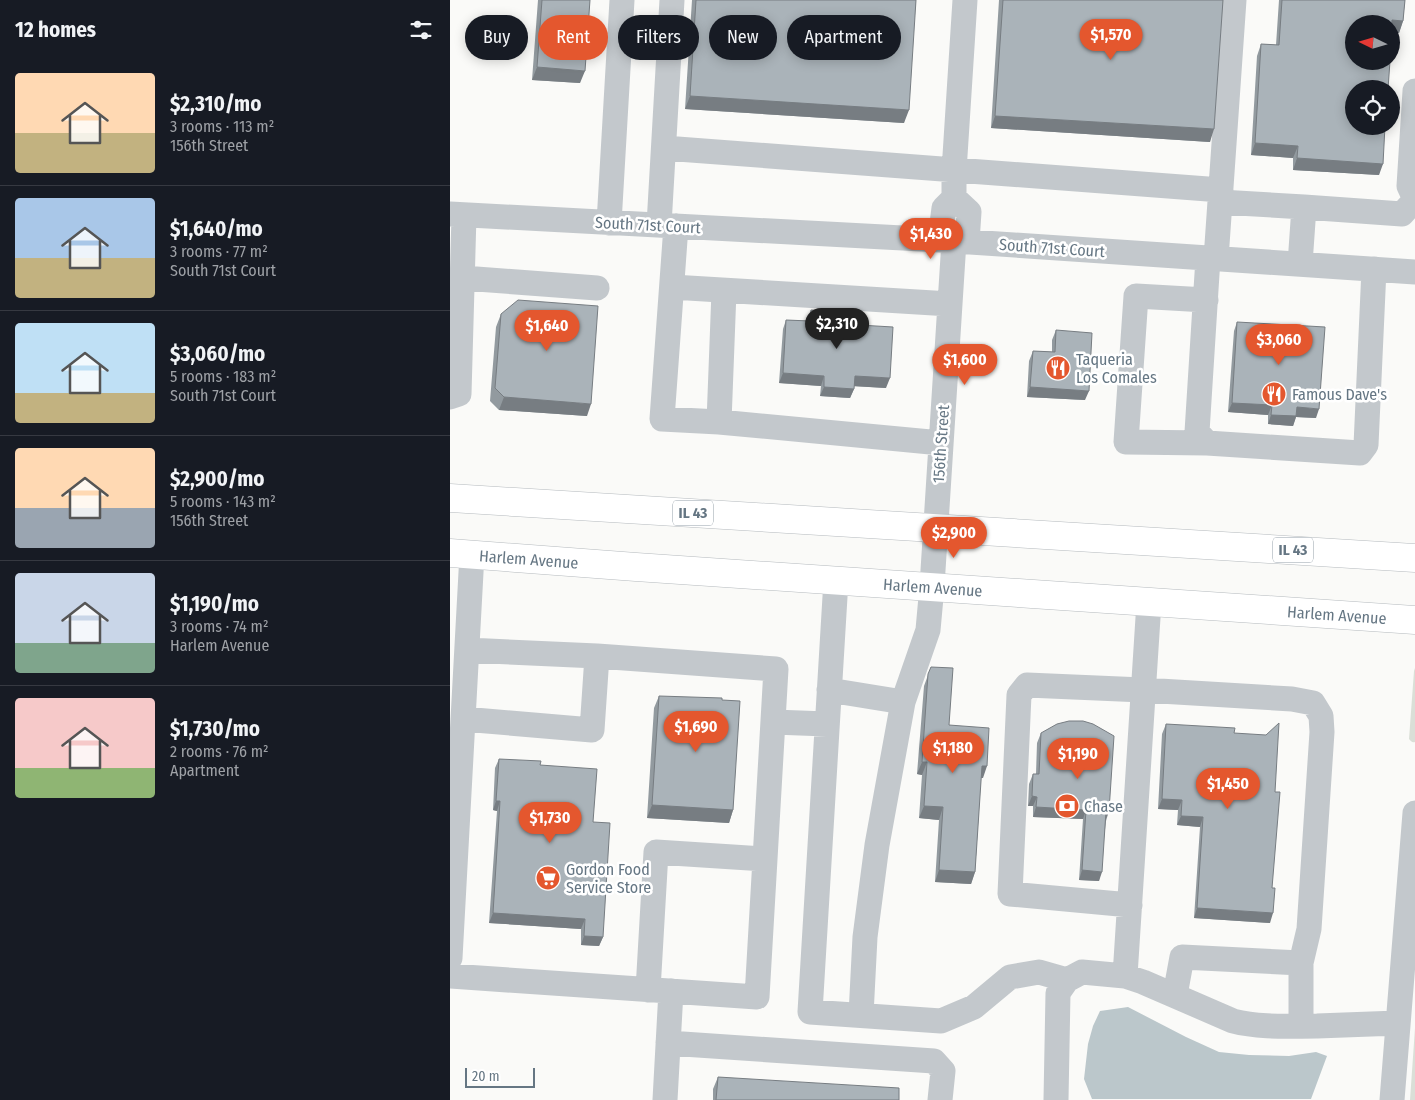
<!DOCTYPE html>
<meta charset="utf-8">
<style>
body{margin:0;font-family:"Fira Sans Condensed",sans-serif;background:#242831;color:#f1f3f6;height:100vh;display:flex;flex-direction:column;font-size:19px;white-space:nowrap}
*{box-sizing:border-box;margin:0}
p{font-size:16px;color:#9ea1a6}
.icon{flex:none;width:28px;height:28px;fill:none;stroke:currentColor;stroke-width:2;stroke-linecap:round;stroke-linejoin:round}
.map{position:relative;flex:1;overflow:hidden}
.side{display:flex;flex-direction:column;background:#171b24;width:450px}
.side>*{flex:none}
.guide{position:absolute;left:15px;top:15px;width:475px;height:45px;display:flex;gap:10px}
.needle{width:32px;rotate:275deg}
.buttons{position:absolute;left:895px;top:15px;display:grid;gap:10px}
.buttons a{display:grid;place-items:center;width:55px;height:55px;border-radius:50%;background:#171b24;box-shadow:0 2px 12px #0003;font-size:25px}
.scale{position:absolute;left:15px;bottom:12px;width:70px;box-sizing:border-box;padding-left:5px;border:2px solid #657683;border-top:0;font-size:14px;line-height:18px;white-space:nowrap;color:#657683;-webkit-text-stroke:4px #fff;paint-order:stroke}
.price{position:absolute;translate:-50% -42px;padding:0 11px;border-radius:18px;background:#e4572e;color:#fff;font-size:16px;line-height:32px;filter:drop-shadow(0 1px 2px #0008)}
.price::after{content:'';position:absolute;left:50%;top:30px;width:15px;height:11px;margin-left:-8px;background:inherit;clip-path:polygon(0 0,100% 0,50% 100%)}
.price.current{background:#222;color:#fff}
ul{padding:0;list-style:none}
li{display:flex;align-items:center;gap:15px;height:125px;padding:0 15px}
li+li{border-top:1px solid #363941}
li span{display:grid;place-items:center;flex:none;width:140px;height:100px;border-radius:5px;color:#555}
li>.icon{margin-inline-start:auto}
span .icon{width:60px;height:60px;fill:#fffc;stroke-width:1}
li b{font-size:21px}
h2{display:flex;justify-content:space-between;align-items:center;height:60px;padding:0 15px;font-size:21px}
.pill{padding:0 18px;border-radius:22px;background:#171b24;box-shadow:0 2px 12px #0003;font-size:18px;line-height:45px}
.pill.current{background:#e4572e;color:#fff}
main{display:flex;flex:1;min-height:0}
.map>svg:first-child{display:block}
</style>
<main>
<section class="side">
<h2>12 homes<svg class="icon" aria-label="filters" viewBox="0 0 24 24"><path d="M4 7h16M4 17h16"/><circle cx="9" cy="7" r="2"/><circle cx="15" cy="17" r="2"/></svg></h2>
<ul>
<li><span style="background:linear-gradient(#ffd9b3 60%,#c2b280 0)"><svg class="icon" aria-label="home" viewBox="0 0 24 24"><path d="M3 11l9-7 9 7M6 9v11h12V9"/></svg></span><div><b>$2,310/mo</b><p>3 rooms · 113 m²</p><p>156th Street</p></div></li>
<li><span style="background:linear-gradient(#a9c7e8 60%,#c2b280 0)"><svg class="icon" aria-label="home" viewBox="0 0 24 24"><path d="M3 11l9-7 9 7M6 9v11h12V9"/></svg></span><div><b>$1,640/mo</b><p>3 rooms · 77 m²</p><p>South 71st Court</p></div></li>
<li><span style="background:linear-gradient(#bfe0f5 70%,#c2b280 0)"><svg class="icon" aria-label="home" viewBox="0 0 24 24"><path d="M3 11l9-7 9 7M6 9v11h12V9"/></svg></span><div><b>$3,060/mo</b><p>5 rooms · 183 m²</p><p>South 71st Court</p></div></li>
<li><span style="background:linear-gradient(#ffd9b3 60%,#9aa5b1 0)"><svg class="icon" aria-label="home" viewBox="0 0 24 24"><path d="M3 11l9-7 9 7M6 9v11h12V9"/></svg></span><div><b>$2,900/mo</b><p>5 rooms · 143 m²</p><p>156th Street</p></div></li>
<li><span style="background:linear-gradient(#c9d6e8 70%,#7fa58c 0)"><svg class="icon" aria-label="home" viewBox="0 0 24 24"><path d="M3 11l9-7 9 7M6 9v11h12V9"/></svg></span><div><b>$1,190/mo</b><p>3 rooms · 74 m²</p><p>Harlem Avenue</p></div></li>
<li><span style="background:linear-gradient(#f6c9c9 70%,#8fb573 0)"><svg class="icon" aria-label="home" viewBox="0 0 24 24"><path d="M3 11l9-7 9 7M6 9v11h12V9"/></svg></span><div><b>$1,730/mo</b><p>2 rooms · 76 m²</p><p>Apartment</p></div></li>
</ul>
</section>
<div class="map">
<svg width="965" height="1100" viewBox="0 0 965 1100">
<rect width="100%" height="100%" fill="#fafaf8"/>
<!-- green -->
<path fill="#dadfd7" d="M965 668V742C962 743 961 741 959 739L964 671Z
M965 1028V1100H960Z"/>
<!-- water -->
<path fill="#bbc7cb" d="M678 1007 736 1037 769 1052 799 1055 839 1056 866 1052 877 1056 861 1099H642L634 1079 638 1044 643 1026 650 1011Z"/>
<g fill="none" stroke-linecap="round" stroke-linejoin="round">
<defs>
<g id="major">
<path d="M0 498 965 558"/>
<path id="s1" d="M0 553 186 567 965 620"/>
</g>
</defs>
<!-- major casing -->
<use href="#major" stroke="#b5babe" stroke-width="29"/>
<!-- minor -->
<path stroke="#c3c8cc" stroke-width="25" d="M965 91 959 186 965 199
M214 148 771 190
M504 198 519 212 517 242
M770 202 854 207
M0 214 490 240 965 272
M159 223 172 0
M209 225 222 0
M226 226 212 419 269 422 491 443
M490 240 494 208 504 198V171L515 0
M758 258 747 432 757 443 910 453 916 445 924 269
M766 259 784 0
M850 264 854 207 952 214 965 200
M13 278 147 288
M222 287 500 304
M756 300 686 296 676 442 757 443
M0 397 9 394 14 215
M269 422 274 291
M386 580 360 1012 491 1021 524 1007 560 977 589 972 617 980
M379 690 453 702
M13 719 142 730 147 656 17 650
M323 722 377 724
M680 905 560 894 569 695 577 685 693 690 842 699 863 703 871 716 872 732 859 929 851 963
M0 958 22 554
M0 976 307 997 326 669 147 656
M675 976 699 602
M198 990 206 852 315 859
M725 995 732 957 851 963V1026
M411 1015 415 937 427 845 453 702 478 630 482 586 504 241
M218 1043 484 1061 493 1071 490 1100
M215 1100 221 991
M606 1100 608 993 617 980 632 972 675 976 693 982 783 1021C810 1028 839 1026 867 1026 894 1025 921 1024 948 1023
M942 1100 965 813"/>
<!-- major -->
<use href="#major" stroke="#fff" stroke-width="28"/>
</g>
<!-- wall -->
<path fill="#929a9f" d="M88 0H140L130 83 82 80Z
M242 0H466L454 123 235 109Z
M549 0H773L760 142 541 128Z
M829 0H955L953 21 949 33 941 32 929 175 843 170V158L801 155 807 56 811 44 826 45Z
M361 310 392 324 436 388 404 386V389L400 398 370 396 371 386 329 383 333 329 336 320 357 321Z
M51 314 137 416 49 410 40 401 46 327Z
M787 322 866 418 846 417 843 426 818 424V415L778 412 784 331Z
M606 330 635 400 577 397 579 361 583 351 602 352V340Z
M481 667 499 725 533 778H531L525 872 521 884 485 882 489 820 469 818 472 775 467 774 474 686Z
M209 696 283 810 279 823 197 818 204 708Z
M716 724 784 733 825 792 820 923 744 918 750 827 727 825 728 810 708 809 712 734Z
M591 733 659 811 656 821 649 881 629 880 633 819 583 817V806H578L579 784 583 774H586L587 743Z
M49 759 90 765 143 822 153 937 149 946 131 945V929L39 923 47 811 43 810 45 768Z
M268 1077 449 1100H263V1089Z"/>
<!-- shaded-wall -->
<path fill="#777d82" d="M942 20 953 21 949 33 941 32Z
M87 67 135 71 130 83 82 80Z
M240 96 459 110 454 123 235 109Z
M545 116 764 129 760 142 541 128Z
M805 143 848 146 843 158 801 155Z
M847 158 933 164 929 175 843 170Z
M333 373 374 376 371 386 329 383Z
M405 376 440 378 436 388 401 386Z
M374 387 404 389 400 398 370 396Z
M580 387 639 391 635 400 577 397Z
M54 397 141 404 137 416 49 410Z
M782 403 822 405 818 415 778 412Z
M847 407 869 409 866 418 846 417 843 426 818 424 821 415Z
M472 762H477L472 775 467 774Z
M532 766H537L533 778H527Z
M582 796 587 797 583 806H578Z
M712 799 732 800 728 810 708 809Z
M46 801H50L47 811 43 810Z
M202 805 283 810 279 823 197 818Z
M474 806 493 807 489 820 469 818Z
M586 807 636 810 633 819 583 817Z
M656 811H659L655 821Z
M731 816 753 817 750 827 727 825Z
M489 870 525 872 521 884 485 882Z
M632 870 652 872 649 881 629 880Z
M747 908 823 913 820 923 744 918Z
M43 913 135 919 131 929 39 923Z
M134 936 153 937 149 946 131 945Z"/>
<!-- building -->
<path fill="#aab3b9" stroke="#777d82" d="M92 0H140L135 71 87 67Z
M246 0H466L459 110 240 96Z
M553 0H773L764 129 545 116Z
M832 0H955L953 21 942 20 941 36V24H904V61H940L938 89H904V126H935L933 164 847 158 848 146 805 143 811 44 829 45Z
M68 300 148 306 141 404 54 397 45 388 51 314Z
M361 310 392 312V324L443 327 440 378 405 376 404 389 374 387V376L333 373 336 320 360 321Z
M787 322 875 327 869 409 847 407 846 416 821 415 822 405 782 403Z
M606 330 642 333 639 391 580 387 583 351 605 352Z
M481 667 503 668 499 725 539 728 537 766H532L525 872 489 870 493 807 474 806 477 762H472L478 674Z
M209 696 272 698V700L290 701 283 810 202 805Z
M619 721H633L643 724 664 736 659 811H656L652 872 632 870 636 810 586 807 587 797 582 796 583 774H589L591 733 607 724Z
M829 723 825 792H830L822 888H825L823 913 747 908 753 817 731 816 732 800 712 799 716 724 785 728 784 733 816 735Z
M49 759 91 761 90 765 147 769 143 822 160 823 153 937 134 936 135 919 43 913 50 801H46Z
M268 1077 449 1088V1100H266Z"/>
<!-- icons -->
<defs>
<symbol id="restaurant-disc" viewBox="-11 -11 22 22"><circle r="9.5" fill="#e4572e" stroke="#fff"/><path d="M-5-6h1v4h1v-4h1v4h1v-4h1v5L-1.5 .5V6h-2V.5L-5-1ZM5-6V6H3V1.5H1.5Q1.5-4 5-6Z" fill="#fff"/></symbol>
<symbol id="bank-disc" viewBox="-11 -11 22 22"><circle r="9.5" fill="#e4572e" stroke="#fff"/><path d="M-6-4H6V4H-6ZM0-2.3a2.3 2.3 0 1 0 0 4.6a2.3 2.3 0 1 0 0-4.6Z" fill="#fff"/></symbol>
<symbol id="supermarket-disc" viewBox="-11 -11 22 22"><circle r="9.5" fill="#e4572e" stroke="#fff"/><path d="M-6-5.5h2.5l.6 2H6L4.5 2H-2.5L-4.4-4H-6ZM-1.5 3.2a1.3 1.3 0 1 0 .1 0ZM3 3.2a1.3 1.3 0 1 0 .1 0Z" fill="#fff"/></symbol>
</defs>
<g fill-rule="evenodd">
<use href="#restaurant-disc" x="594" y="354" width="28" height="28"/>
<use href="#restaurant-disc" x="810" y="380" width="28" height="28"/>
<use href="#bank-disc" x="603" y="792" width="28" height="28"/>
<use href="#supermarket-disc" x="84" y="864" width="28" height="28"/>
</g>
<g text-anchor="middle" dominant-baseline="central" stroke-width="5" stroke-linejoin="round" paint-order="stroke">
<!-- shield labels -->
<g fill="#fff" stroke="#939fa8" stroke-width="1">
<rect x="223" y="500.5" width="40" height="25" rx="4"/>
<rect x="823" y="537.5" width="40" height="25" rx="4"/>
</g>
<g font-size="15" font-weight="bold" fill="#657683">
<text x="243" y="513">IL 43</text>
<text x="843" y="550">IL 43</text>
</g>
<!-- street labels -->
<g font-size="16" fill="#657683" stroke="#fff">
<text transform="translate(198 225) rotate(3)">South 71st Court</text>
<text transform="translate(602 248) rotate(4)">South 71st Court</text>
<text transform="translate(491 444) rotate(-86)">156th Street</text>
<text stroke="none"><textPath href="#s1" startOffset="79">Harlem Avenue</textPath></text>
<text stroke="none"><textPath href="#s1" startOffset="484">Harlem Avenue</textPath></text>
<text stroke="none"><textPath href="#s1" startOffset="889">Harlem Avenue</textPath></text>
</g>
<!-- poi labels -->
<g font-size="16" fill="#657683" stroke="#fff" text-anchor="start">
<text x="626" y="359">Taqueria<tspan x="626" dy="18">Los Comales</tspan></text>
<text x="842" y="394">Famous Dave's</text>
<text x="634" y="806">Chase</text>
<text x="116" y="869">Gordon Food<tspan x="116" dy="18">Service Store</tspan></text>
</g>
</g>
</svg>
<div class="buttons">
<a><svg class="needle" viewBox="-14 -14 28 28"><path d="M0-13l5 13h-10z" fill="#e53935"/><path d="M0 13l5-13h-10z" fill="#9ea1a6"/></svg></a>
<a><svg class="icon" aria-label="locate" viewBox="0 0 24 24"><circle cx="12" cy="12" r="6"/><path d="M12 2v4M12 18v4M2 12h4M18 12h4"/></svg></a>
</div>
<div class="scale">20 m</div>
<b class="price" style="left:661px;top:61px">$1,570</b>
<b class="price" style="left:481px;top:260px">$1,430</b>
<b class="price current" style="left:387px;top:350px">$2,310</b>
<b class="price" style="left:97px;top:352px">$1,640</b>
<b class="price" style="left:829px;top:366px">$3,060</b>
<b class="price" style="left:515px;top:386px">$1,600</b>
<b class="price" style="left:504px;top:559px">$2,900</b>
<b class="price" style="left:246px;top:753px">$1,690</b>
<b class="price" style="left:503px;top:774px">$1,180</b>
<b class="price" style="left:628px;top:780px">$1,190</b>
<b class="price" style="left:778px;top:810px">$1,450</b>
<b class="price" style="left:100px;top:844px">$1,730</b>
<div class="guide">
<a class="pill">Buy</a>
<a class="pill current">Rent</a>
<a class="pill">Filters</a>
<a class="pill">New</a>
<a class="pill">Apartment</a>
</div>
</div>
</main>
